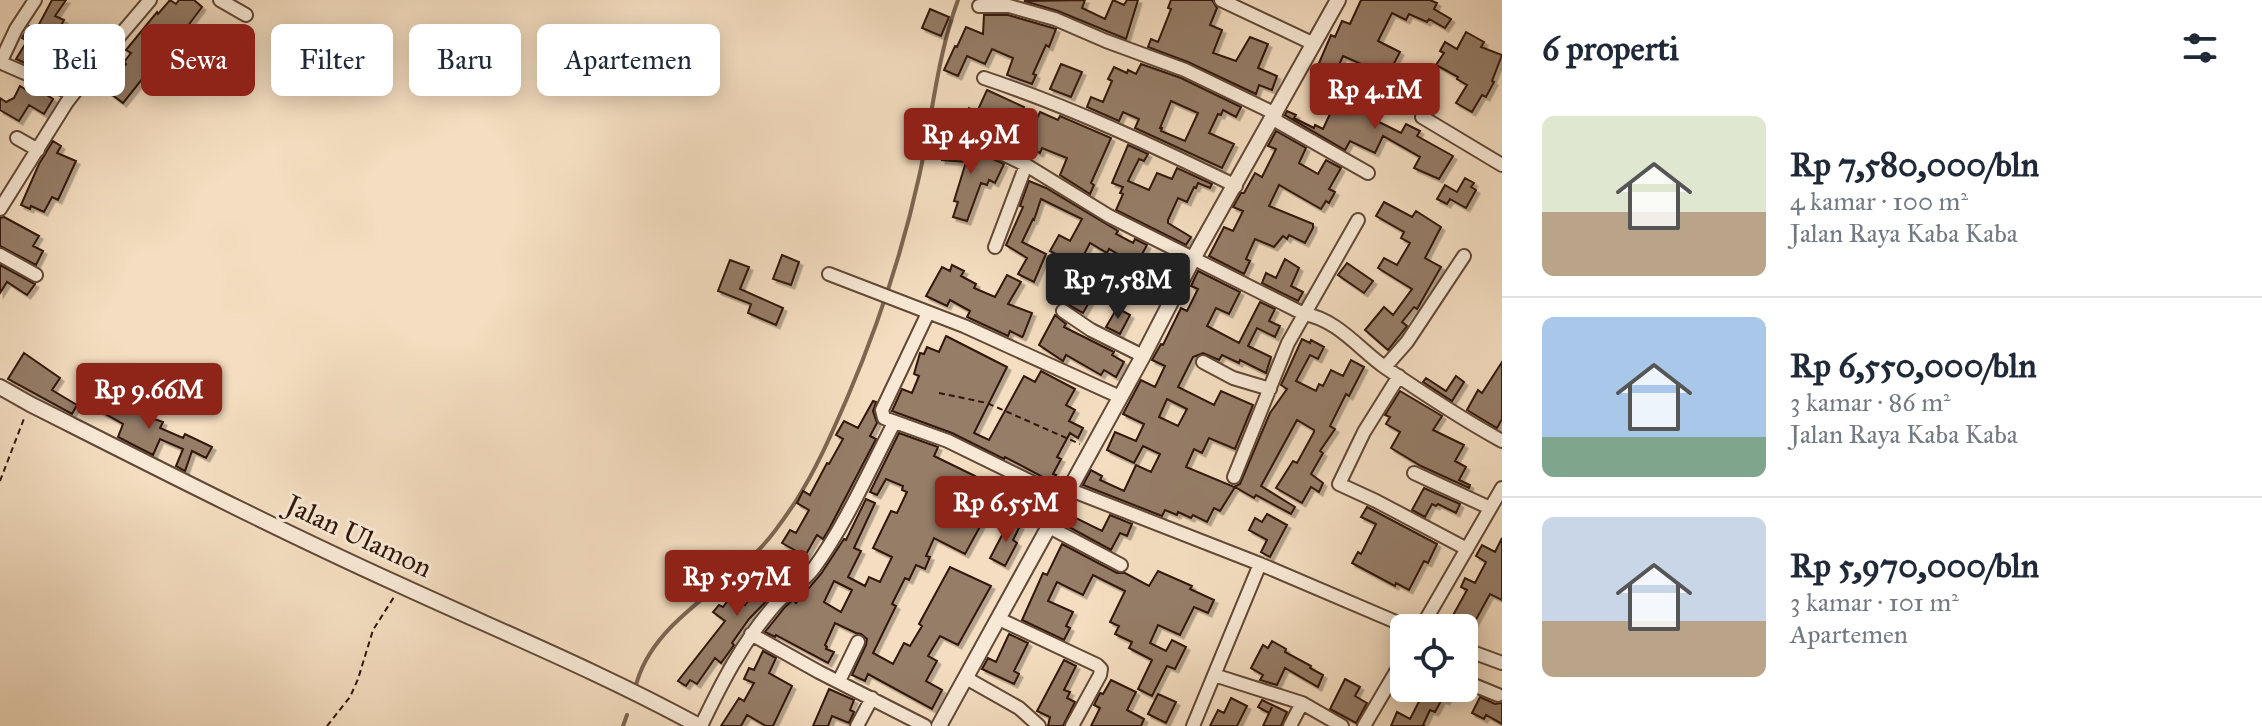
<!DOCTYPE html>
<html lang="id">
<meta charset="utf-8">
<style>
body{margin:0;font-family:"IM FELL Great Primer",serif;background:#f6f6f7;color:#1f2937;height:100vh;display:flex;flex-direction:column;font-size:30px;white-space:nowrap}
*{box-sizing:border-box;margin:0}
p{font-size:26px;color:#747a83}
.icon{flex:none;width:44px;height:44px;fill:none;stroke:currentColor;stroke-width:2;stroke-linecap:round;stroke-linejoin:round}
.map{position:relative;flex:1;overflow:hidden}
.details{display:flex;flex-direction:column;background:#fff;width:760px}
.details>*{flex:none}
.hud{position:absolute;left:24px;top:24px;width:760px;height:72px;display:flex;gap:16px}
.buttons{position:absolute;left:1390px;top:614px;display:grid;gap:16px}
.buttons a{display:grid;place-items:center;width:88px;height:88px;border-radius:12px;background:#fff;box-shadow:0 4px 20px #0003;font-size:40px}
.price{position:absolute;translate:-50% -68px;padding:0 18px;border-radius:8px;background:#8f2418;color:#fff;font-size:26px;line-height:52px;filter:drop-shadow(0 2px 4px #0008)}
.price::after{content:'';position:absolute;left:50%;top:48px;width:24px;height:18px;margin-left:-12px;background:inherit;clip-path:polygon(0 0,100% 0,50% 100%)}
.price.current{background:#222;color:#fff}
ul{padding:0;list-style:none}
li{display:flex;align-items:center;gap:24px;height:200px;padding:0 40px}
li+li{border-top:2px solid #e0e1e3}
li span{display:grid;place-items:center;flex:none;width:224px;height:160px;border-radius:12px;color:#555}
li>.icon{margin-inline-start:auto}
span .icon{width:96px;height:96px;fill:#fffc;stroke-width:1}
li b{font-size:34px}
h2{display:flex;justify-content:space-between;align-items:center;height:96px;padding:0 40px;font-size:34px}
.chip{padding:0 28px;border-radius:12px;background:#fff;box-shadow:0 4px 20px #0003;font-size:28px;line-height:72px}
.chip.current{background:#8f2418;color:#fff}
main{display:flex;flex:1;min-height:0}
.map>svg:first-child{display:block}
</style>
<main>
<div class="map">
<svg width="1502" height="726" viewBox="0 0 1502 726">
<defs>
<filter id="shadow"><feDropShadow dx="3.5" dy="3.5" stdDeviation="0" flood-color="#0004"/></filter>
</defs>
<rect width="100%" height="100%" fill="#f4ddc0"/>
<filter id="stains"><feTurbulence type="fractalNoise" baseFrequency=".0025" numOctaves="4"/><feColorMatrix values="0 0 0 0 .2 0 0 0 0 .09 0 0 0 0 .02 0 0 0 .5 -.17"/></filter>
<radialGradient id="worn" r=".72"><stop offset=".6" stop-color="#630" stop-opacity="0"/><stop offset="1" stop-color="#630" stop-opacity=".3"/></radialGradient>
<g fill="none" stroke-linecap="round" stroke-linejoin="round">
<!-- stream -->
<path stroke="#7d6551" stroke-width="4" d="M635 689C650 622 723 592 765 543 776 531 785 517 794 504 816 470 832 433 848 396 879 323 902 254 919 177 932 119 937 56 958 0
M623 726 627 715"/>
</g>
<!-- building -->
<path fill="#967d68" stroke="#301608" stroke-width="2" fill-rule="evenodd" filter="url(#shadow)" d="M52 0H66L55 16 64 20 48 50 54 53 43 71 16 59 27 41 22 38 29 26 36 30Z
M170 0 176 4 179 0H194L202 7 169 51 167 50 147 73 123 103 106 90 126 64 124 62 131 53 126 50 157 12 158 14Z
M1085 0 1082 8 1105 19 1113 0 1124 5 1127 0H1138L1126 39 1058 11 1024 1Z
M1171 0H1212L1217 8 1210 25 1222 30 1213 53 1236 61 1250 37 1268 44 1258 68 1277 76 1272 90 1259 85 1256 94 1188 62 1148 47 1151 39 1158 42 1171 9 1168 8Z
M1361 0H1430L1437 3 1434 9 1451 19 1445 28 1429 19 1427 22 1409 14 1406 20 1392 13 1378 41 1400 52 1390 71 1377 65 1375 70 1343 56 1333 78 1316 70 1331 35 1335 37 1342 21 1350 24Z
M930 9 949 17 941 36 922 28Z
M984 15H1008L1056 29 1049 47 1046 45 1033 74 1036 75 1032 84 1007 75 1013 58 992 49 985 64 967 56 958 76 944 70 955 46 957 47 966 27 983 34Z
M1466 32 1484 42 1481 47 1502 55 1492 81 1494 82 1486 97 1482 95 1472 112 1456 103 1467 85 1457 79 1458 77 1436 65 1444 53 1440 51 1445 42 1457 49Z
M1061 64 1082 72 1071 97 1050 89Z
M1141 64 1181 78 1241 107 1236 117 1223 110 1221 115 1218 114 1209 133 1234 144 1222 168 1135 128 1139 119 1123 112 1119 121 1087 107 1091 97 1103 102 1112 81 1108 79 1114 67 1127 73 1128 70 1136 74ZM1171 101 1198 113 1185 141 1161 131 1162 128H1160Z
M1337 84 1380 104 1373 119 1401 133 1406 124 1420 131 1417 136 1453 156 1439 179 1414 168 1420 157 1383 136 1375 153 1350 141 1345 150 1285 115 1287 111 1296 115 1294 118 1314 128 1315 125 1323 129 1337 99 1331 96Z
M20 86 30 92 33 86 53 99 44 114 29 105 19 121 0 110V98L6 102 14 98Z
M987 90 1024 107 1012 139 1015 140 1011 148 988 137 990 133 963 121 969 108 977 112Z
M1040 112 1058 120 1060 116 1111 138 1091 183 1094 185 1090 194 1060 175 1067 158 1042 148 1040 153 1024 146Z
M1276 131 1306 148 1299 163 1318 174 1326 160 1341 168 1329 189 1335 192 1329 203 1326 201 1321 209 1279 185 1269 206 1313 224V228L1305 243 1289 235 1287 239 1283 236 1274 247 1255 239 1246 259 1250 261 1244 274 1209 256 1224 227 1233 231 1243 211 1233 207 1241 193H1244L1255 173 1262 177 1276 149 1268 146Z
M53 141 61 146 57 153 76 161 58 200 52 197 44 212 31 206 30 209 21 205 39 164Z
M1128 145 1148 154 1144 161 1139 159 1128 181 1149 190 1157 173 1172 179 1177 168 1212 184 1210 188 1198 183 1196 188 1194 187 1187 202 1178 198 1168 220V223L1191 237 1186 245 1116 210 1123 194 1120 193 1123 187 1112 183Z
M943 146 967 147 1004 164 995 183 989 180 987 185 981 183 967 221 953 217 958 202 954 201 966 162 942 160Z
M1465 178 1474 183 1471 187 1476 190 1466 208 1450 199 1447 204 1437 199 1445 185 1457 192Z
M1029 181 1046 188 1118 231 1116 234 1133 243 1135 239 1147 245 1141 256 1145 258 1139 269 1127 262 1128 260 1109 249 1107 253 1090 243 1078 266 1050 251 1059 235 1070 241 1082 219 1041 199 1034 220 1033 219 1022 242 1046 254 1034 282 1018 274 1027 258 1006 245 1023 207 1020 206Z
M1384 202 1412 217 1416 211 1441 227 1425 258 1441 267 1417 309 1414 307 1402 322 1407 326 1388 350 1365 330 1384 307 1393 315 1412 289 1378 268 1384 258 1397 265 1410 243 1401 238 1404 232 1376 216Z
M4 217 39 236 33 246 43 251 36 265 0 246V218Z
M782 255 799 262 791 285 773 279Z
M1285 259 1299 268 1291 286 1303 292 1298 301 1262 283 1266 273 1276 278Z
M730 260 749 267 740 289 783 308 776 325 748 313 751 304 718 291Z
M1347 263 1373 281 1364 293 1338 275Z
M0 265 35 284 27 295 7 282 0 293Z
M952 265 964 271 961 276 976 284 974 288 995 297 1007 275 1021 282 1008 304 1032 313 1023 336 1022 337 1010 331 1008 336 967 317 970 311 950 300 947 306 926 296 942 267 950 271Z
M1082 266 1121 288 1116 297 1098 287 1083 313 1063 302 1066 296 1072 299 1082 281 1075 277Z
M1198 271 1240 292 1229 314 1216 308 1207 326 1239 343 1260 302 1275 309 1269 321 1280 326 1275 337 1257 328 1248 346 1271 357 1266 373 1240 360 1239 363 1222 355 1219 360 1203 353 1193 357 1178 387 1214 405 1221 391 1253 405 1235 449 1209 438 1202 453 1194 449 1186 467 1234 487 1240 484 1270 413 1287 389 1281 385 1302 339 1310 343 1311 340 1324 347 1318 359 1310 355 1296 381 1316 391 1319 384 1323 386 1331 370 1343 376 1351 360 1364 367 1349 396 1346 394 1330 426 1335 429 1320 451 1323 453 1311 474 1323 483 1319 492 1311 487 1302 503 1276 488 1293 461 1297 463 1314 432V430L1297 420 1261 486 1295 507 1291 514 1256 495 1254 498 1235 487 1220 511 1214 508 1207 522 1193 515 1191 518 1178 512 1177 515 1165 510 1162 516 1083 485 1091 470 1102 476 1100 480 1124 491 1136 465 1151 472 1160 454 1143 446 1134 463 1107 450 1115 432 1136 441 1144 424 1123 414 1141 380 1155 387 1165 366 1152 360 1161 344 1163 345 1181 308 1187 311 1198 289 1191 286ZM1167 399 1187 409 1178 426 1159 417Z
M1117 308 1130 315 1120 334 1106 327Z
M1055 315 1066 324 1064 327 1114 352 1112 355 1124 362 1116 377 1104 370 1101 375 1066 355 1063 361 1039 345Z
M946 336 1007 367 974 433 989 440 1024 376 1035 382 1041 371 1075 389 1066 405 1075 410 1069 421 1083 428 1078 438 1070 433 1057 457 1061 459 1053 474 1056 475 1052 482 1005 457 1004 459 952 433 892 411 902 389 912 393 919 376 914 374 920 353 924 354 927 347 939 352Z
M24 353 60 378 52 390 77 405 72 414 8 379Z
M1502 362V419L1497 428 1467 410 1478 390 1482 393Z
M1456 376 1464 382 1452 401 1423 382 1426 378 1446 391Z
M1400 391 1442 416 1433 430 1464 445 1455 461 1466 467 1459 480 1470 485 1469 488 1421 466 1391 448 1400 432 1386 424 1390 417 1385 415Z
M101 392 127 407 126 409 163 422 160 428 183 438 185 434 212 447 206 458 192 451 185 471 176 466 183 449 160 439 153 455 118 437 123 424 93 407Z
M873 401 876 402 873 411 877 423 870 436 876 439 829 529 823 539 817 535 805 556 782 543 790 530 796 533 809 510 797 503 803 491 810 495 827 463 829 464 843 439 836 435 844 421 858 428Z
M899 433 938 447 934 456 975 476 963 501 987 514 965 554 934 538 926 556 930 557 925 569 916 565 909 580 905 578 892 604 896 606 873 653 893 664 904 643 910 646 922 626 919 624 950 567 991 586 958 645 940 636 928 656 937 661 926 681 942 690 932 709 868 674 865 681 852 675 866 645 867 639 861 634 856 633 835 623 825 645 827 647 826 649 834 652 828 663 776 635 775 637 765 632 785 607 793 600 796 603 821 574 844 539 846 540 866 499 875 503 854 548 861 551 848 577 865 586 869 577 880 582 892 557 873 548 891 511 897 513 907 492 902 490 903 486 886 479 877 495 870 492ZM834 581 852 590 841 612 824 602Z
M1424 488 1460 504 1456 513 1438 504 1436 506 1432 504 1425 517 1412 510Z
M1367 507 1437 544 1428 563 1424 561 1409 590 1396 583 1395 586 1352 563 1358 552 1361 554 1376 524 1361 517Z
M1267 514 1287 525 1270 557 1261 552 1267 540 1249 530 1255 518 1262 522Z
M1110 515 1132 524 1127 536 1120 533 1111 550 1069 527 1074 517 1102 531Z
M1010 520 1020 526 1013 540 1017 543 1005 566 990 558Z
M1502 538V600L1490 594 1473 625 1465 620 1463 623 1452 617 1467 590 1461 587 1465 578 1475 583 1486 562 1476 556 1482 545 1495 552Z
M1062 544 1117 573H1125L1149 586 1158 571 1192 586 1190 589 1214 600 1208 613 1194 607 1180 635 1158 625 1150 643 1166 651 1172 640 1186 647 1175 669 1167 666 1152 696 1138 689 1152 660 1129 648 1132 642 1115 634 1119 626 1110 622 1125 591 1093 575 1083 595 1057 582 1048 601 1073 612 1066 626 1070 628 1064 640 1022 620 1043 573 1047 575Z
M765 556 771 561 774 556 790 567 777 585 780 586 778 589 749 619 732 643 734 645 721 663 715 658 697 684 690 680 686 686 678 681 725 621 713 612 719 605 723 607 732 595 745 605 758 587 749 580Z
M1009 634 1028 643 1014 671 1019 674 1014 684 982 669 988 658 996 662Z
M1272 641 1286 649 1285 652 1311 666 1310 668 1323 675 1318 687 1285 668 1277 685 1260 680 1263 675 1251 668 1263 645 1268 648Z
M763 651 776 658 769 673 792 686 773 726H766L747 715 741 726H721L739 698 744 701 754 683 744 679 749 668 754 670Z
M1064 660 1076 666 1064 690 1070 692 1067 698 1075 702 1063 726H1048L1050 717 1037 711Z
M1345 679 1360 687 1355 696 1367 703 1356 723 1330 709Z
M1111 680 1136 692 1127 710 1144 719 1141 726H1091L1100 708 1094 705 1100 693 1103 694Z
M1426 688H1453L1446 701 1442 699 1435 712 1430 710 1423 725 1425 726H1391L1397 712 1410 719Z
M829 689 854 700 850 710 854 712 849 723 832 716 828 726H813Z
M1158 694 1176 702 1166 723 1148 714Z
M1480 697 1495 704 1502 703V724L1486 715 1484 719 1472 713Z
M1231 698 1247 706 1237 726H1210L1218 710 1224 713Z
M1262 700 1287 712 1281 726H1263L1272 707 1269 713 1258 707Z"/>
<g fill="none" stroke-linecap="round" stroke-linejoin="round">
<defs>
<path id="minor" d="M35 0 16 29 1 61 4 64 73 94
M220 0 246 15
M1221 0 1314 44
M979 6H1009L1055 19 1106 41 1185 70 1276 114
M984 78C1071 107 1154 146 1236 186
M1422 117 1502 165
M1273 119 1368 173
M963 135 1026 165 1109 216 1304 314C1337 319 1360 350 1386 368 1424 394 1462 419 1502 441
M17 138 38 150
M0 209 67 102 105 53 150 0
M995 247 1026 165
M0 255 36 275
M829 274 964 326 1120 397
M1063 311 1091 330 1143 356
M928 313 882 410 884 418 948 441 1064 498
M1203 362 1233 378 1270 389
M1385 367 1407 342 1464 256
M1399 376 1364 432 1339 484 1376 501 1467 549
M1414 473 1490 508
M1234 477 1288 343 1358 220
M1068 489 1260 564 1410 628
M1049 527 1121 565
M999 619 1097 665 1101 669 1100 675 1072 726
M1421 628 1502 488
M751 634 819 672 925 726
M1464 649 1502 663
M1214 675 1302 703 1342 726
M966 678 1019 708 1039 726
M839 681 858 642
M1464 681 1498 695
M701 726C722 682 742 643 774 606 786 592 803 583 814 568 846 524 869 471 894 423
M857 726 872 698
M1193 726 1260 564
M1290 726 1302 703
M1364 726 1404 658"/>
<path id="tertiary" d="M0 387 30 404C153 466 276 529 402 586 502 632 602 673 699 726
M939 726 1143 356 1194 257 1338 0"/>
</defs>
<!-- minor casing -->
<use href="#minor" stroke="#614836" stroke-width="16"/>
<!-- tertiary casing -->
<use href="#tertiary" stroke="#614836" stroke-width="18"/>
<!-- path -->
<path stroke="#301608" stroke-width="2" stroke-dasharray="6 4" stroke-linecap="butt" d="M939 393 987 403 1080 444
M0 481 25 416
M327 726 350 697 358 679 373 630 394 597"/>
<!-- minor -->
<use href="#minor" stroke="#f8e9d6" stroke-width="12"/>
<!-- tertiary -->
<use href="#tertiary" stroke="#f8e9d6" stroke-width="14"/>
</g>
<g text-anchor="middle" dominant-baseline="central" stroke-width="6" stroke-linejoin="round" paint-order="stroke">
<!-- street labels -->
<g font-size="28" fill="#301608" stroke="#f8e9d6">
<text transform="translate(359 536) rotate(25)">Jalan Ulamon</text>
</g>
</g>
<rect width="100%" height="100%" filter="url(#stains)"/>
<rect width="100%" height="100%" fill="url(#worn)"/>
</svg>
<div class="buttons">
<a><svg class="icon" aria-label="locate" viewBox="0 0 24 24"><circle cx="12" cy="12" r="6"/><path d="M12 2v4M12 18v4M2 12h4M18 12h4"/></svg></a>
</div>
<b class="price" style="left:1375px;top:131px">Rp 4.1M</b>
<b class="price" style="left:971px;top:176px">Rp 4.9M</b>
<b class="price current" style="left:1118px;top:321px">Rp 7.58M</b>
<b class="price" style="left:149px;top:431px">Rp 9.66M</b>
<b class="price" style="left:1006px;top:544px">Rp 6.55M</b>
<b class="price" style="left:737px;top:618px">Rp 5.97M</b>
<div class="hud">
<a class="chip">Beli</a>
<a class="chip current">Sewa</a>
<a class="chip">Filter</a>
<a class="chip">Baru</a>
<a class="chip">Apartemen</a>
</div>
</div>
<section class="details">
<h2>6 properti<svg class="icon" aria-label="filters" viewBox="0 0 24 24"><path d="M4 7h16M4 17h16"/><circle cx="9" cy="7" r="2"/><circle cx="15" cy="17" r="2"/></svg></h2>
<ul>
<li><span style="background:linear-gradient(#dfe7d0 60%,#b9a48a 0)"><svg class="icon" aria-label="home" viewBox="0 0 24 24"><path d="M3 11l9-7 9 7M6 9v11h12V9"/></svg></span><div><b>Rp 7,580,000/bln</b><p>4 kamar · 100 m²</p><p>Jalan Raya Kaba Kaba</p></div></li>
<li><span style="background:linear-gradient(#a9c7e8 75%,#7fa58c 0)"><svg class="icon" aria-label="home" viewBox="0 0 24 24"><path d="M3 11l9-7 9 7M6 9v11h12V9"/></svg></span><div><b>Rp 6,550,000/bln</b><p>3 kamar · 86 m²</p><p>Jalan Raya Kaba Kaba</p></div></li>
<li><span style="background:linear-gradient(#c9d6e8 65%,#b9a48a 0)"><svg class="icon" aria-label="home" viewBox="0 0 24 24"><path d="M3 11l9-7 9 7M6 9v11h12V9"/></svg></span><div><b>Rp 5,970,000/bln</b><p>3 kamar · 101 m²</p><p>Apartemen</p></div></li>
</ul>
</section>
</main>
